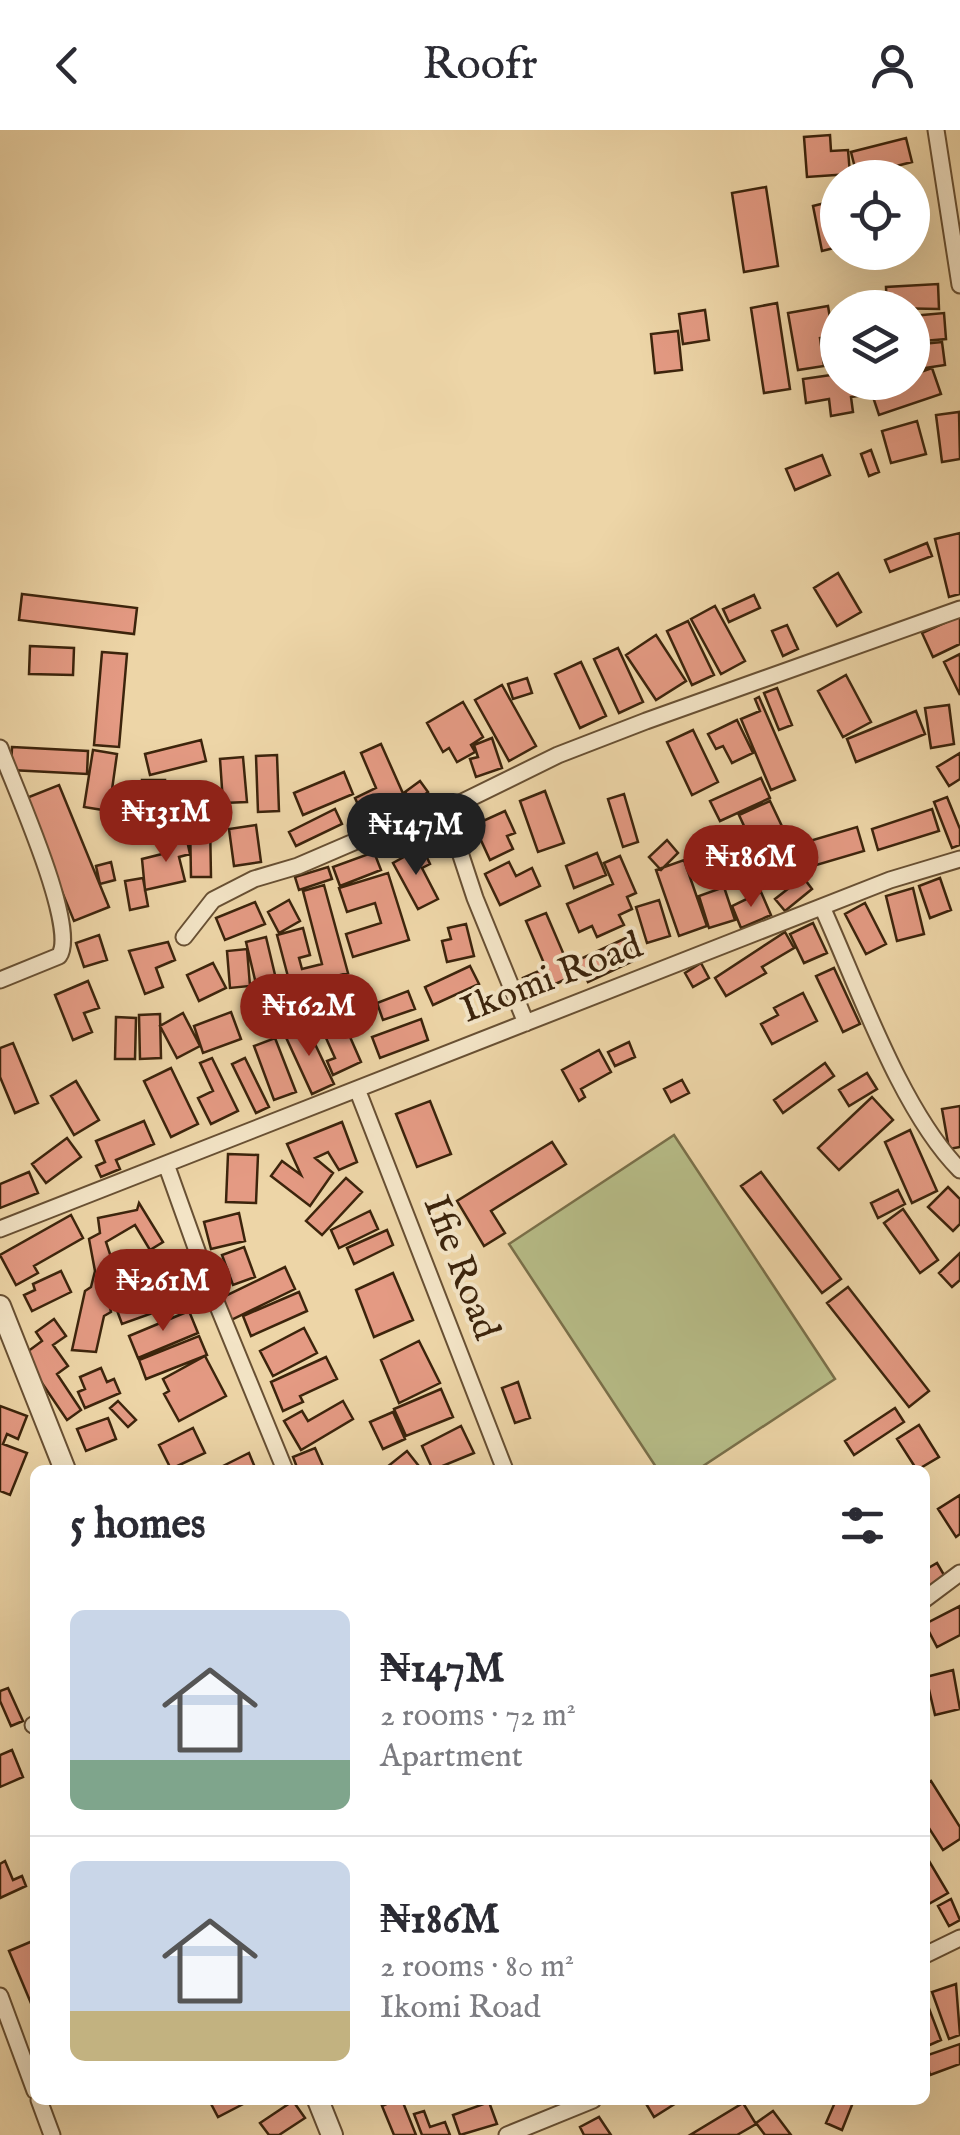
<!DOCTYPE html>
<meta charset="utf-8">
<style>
body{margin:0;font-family:"IM FELL English",serif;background:#f2f2f3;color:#2b2b33;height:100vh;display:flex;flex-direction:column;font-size:38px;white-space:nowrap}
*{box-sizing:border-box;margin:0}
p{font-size:32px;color:#7c7c81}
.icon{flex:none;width:55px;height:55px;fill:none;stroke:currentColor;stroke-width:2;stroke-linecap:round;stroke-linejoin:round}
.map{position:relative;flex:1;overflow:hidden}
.details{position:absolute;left:30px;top:1335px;width:900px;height:640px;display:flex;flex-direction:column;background:#fff;border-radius:15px;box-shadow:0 10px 40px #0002}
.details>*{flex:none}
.controls{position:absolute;left:820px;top:30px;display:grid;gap:20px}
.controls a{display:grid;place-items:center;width:110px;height:110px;border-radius:50%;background:#fff;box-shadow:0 10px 40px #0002;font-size:50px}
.price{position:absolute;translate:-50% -85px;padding:0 22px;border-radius:35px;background:#8f2418;color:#fff;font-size:32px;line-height:65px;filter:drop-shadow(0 2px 5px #0008)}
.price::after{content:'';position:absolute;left:50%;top:60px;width:30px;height:22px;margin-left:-15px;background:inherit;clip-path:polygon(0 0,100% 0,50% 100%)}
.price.selected{background:#222;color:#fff}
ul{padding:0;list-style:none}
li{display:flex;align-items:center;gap:30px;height:250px;padding:0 40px}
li+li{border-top:2px solid #e1e1e2}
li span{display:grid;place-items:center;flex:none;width:280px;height:200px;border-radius:15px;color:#555}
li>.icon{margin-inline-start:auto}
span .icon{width:120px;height:120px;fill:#fffc;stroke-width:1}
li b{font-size:42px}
h2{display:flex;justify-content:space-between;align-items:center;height:120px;padding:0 40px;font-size:42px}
header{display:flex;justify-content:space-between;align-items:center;height:130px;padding:0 40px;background:#fff;font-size:45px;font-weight:600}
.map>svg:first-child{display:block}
</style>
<header><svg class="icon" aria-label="back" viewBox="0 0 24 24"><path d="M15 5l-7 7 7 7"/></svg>Roofr<svg class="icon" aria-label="person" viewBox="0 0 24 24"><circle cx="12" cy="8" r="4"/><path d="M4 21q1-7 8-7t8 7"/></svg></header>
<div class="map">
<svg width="960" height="2005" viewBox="0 0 960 2005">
<rect width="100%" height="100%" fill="#edd5a7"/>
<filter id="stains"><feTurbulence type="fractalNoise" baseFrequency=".002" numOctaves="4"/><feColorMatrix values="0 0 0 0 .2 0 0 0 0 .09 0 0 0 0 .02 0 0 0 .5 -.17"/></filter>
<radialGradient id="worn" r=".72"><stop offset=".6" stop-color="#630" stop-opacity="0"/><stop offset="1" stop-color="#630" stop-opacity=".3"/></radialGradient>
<!-- green -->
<path fill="#b7bd88" stroke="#7a704a" stroke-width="2.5" d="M674 1005 835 1249 697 1340H658L509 1114Z"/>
<!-- building -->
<path fill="#e49a83" stroke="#3c240c" stroke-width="2.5" d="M830 5 831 21 848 20 850 44 807 47 804 7Z
M906 8 912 32 857 46 851 22Z
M766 57 778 136 744 142 732 63Z
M829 72 831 77 838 75V117L822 121 813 76Z
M938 154 939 179 887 178 886 157Z
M777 173 790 259 764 263 751 178Z
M828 176 833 206 820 208 824 236 798 240 788 183Z
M705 180 709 210 683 214 679 184Z
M944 183 946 209 912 212V186Z
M678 201 682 240 655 243 651 204Z
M942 212 945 235 912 240V215Z
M932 238 941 264 879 285 870 258 912 252V245Z
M838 244V252H864L865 265 851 267 853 282 831 286 829 269 806 273 803 249Z
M959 282 960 329 942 332 936 285Z
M917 291 926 324 891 333 882 301Z
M871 320 879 342 869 346 861 324Z
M822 325 830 345 795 360 786 339Z
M960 403V464L949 467 935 409Z
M927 413 932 426 890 442 885 430Z
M838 443 861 482 837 496 814 458Z
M22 464 137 478 134 504 19 490Z
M754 465 760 478 729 492 723 479Z
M715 476 745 531 721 544 691 489Z
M960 486V514L933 527 922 503Z
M688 491 714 545 692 555 667 501Z
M787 495 798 519 783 526 772 501Z
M656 505 686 551 656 570 626 525Z
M30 516 74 518 73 545 29 544Z
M618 518 643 572 619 583 594 529Z
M102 522 127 524 119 617 94 615Z
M960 524V565L944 532Z
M581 532 606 586 580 598 555 544Z
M846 545 871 592 843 607 818 561Z
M527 548 532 563 513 569 508 554Z
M502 555 536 616 509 631 475 570Z
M777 558 792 595 779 600 764 563Z
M759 567 795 650 771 660 741 589 760 581 755 569Z
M463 572 483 607 471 615 475 622 457 632 449 618 443 622 427 593Z
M949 575 954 614 931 618 925 578Z
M916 581 925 604 856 632 847 609Z
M737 590 753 623 732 633 723 616 716 619 708 604Z
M693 600 718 652 692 665 667 612Z
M492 608 502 638 476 647 470 629 478 627 474 615Z
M201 610 206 631 150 645 145 624Z
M381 614 405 668 364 687 355 668 376 658 361 623Z
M12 617 88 621 87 644 11 640Z
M93 620 117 624 109 681 84 677Z
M960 623V649L949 656 937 637Z
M277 625 279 681 258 682 256 626Z
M243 627 247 672 223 673 220 629Z
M344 642 353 664 303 685 294 663Z
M761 648 770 668 720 691 710 671Z
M142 650H165L164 670 142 669Z
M420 651 428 662 414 673 405 662Z
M59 655 109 777 74 791 24 669Z
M545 661 564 713 538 722 520 671Z
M624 664 638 712 623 717 608 669Z
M947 667 960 699V715L952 718 934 672Z
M770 671 788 709 757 724 739 685Z
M335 679 342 694 296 716 289 702Z
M932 679 939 701 878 720 872 699Z
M505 681 515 703 507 706 513 719 490 730 474 695Z
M210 691 211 747H191L190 692Z
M256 695 261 732 234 736 229 699Z
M857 697 864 721 813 736 806 712Z
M186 706 190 724 179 727 185 751 145 760 142 729 170 722 167 710Z
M667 710 678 723 661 740 649 727Z
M422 717 430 734 422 738 438 769 418 779 393 733Z
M374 722 381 740 340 756 333 737Z
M597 723 606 745 574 758 566 736Z
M620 726 636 763 627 767 632 779 619 785 624 795 597 807 592 796 579 802 567 774 613 754 604 733Z
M684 730 707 796 679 806 656 740Z
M111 732 115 750 100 754 96 736Z
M509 732 516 746 532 738 540 756 500 775 485 744Z
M328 737 332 749 299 760 295 747Z
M388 743 409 810 353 827 346 804 381 793 375 773 347 782 339 758Z
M803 747 812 759 785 781 775 769Z
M143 748 148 776 130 780 125 751Z
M940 748 951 780 930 788 919 756Z
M324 755 348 843 291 858 277 805 303 798 310 825 299 828 302 839 322 834 303 761Z
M724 757 735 790 709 798 699 766Z
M913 758 924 804 897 811 886 766Z
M761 762 771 785 741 798 732 776Z
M289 770 300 791 279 803 268 782Z
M659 770 670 806 647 813 636 777Z
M255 772 265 794 225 810 216 788Z
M865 773 886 814 866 824 845 784Z
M546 783 573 846 531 865 523 848 546 838 526 791Z
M813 793 827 823 804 833 790 804Z
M466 794 474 826 447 832 442 811 451 809 448 798Z
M785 802 794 818 762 837 766 843 726 866 715 848Z
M99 805 107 830 84 837 76 813Z
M266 807 276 849 256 854 246 812Z
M626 808 635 830 588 852 578 830Z
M168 812 175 830 156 838 163 857 145 864 129 821Z
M247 819 250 856 230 858 227 821Z
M213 833 226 858 199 871 187 845Z
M701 833 709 848 693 857 685 843Z
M470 836 479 854 433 875 425 857Z
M834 838 860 894 843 902 816 846Z
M88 851 99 878 84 883 92 902 73 910 55 865Z
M408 861 415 879 383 890 377 873Z
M803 863 817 891 772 914 761 894 778 885 774 878Z
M292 871 299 889 282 896 275 878Z
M347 875 352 887 343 891 361 932 333 945 327 931 335 928 317 888Z
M231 882 241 909 203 923 194 896Z
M183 883 200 916 177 928 160 896Z
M160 884 161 928 140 929 139 885Z
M116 887 136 888 135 929H115Z
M421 889 428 910 380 928 372 907Z
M305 893 334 954 312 964 284 903Z
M275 908 296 962 274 970 254 916Z
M629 912 635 927 615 936 608 922Z
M13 913 38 973 15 983 0 947V918Z
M599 920 611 942 581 959 585 967 579 971 562 940Z
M212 928 238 981 211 994 198 968 213 961 200 933Z
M245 928 269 977 256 983 232 934Z
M825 933 834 946 783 983 774 970Z
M171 938 198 994 171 1007 144 951Z
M867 943 877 959 849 976 839 960Z
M682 950 689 963 671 972 664 959Z
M76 951 99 990 74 1005 51 966Z
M872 967 893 990 839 1040 818 1018Z
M430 971 451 1024 417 1037 396 984Z
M960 976V1017L949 1019 942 979Z
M144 991 154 1014 116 1030 120 1039 101 1047 96 1036 105 1032 96 1011Z
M342 992 357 1032 339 1040 328 1022 315 1028 333 1043 310 1076 271 1046 282 1031 301 1045 287 1014Z
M910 1000 937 1061 912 1073 885 1012Z
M67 1008 81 1027 46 1053 32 1034Z
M552 1012 566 1034 491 1081 505 1103 484 1116 457 1071Z
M228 1024 258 1025 256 1073 226 1072Z
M29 1042 38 1063 0 1078V1054Z
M761 1042 841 1149 822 1163 741 1056Z
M346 1048 362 1062 322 1105 306 1091Z
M948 1057 960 1069V1094L953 1101 928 1077Z
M898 1060 905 1074 878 1088 871 1073Z
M139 1073 163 1112 150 1120 135 1095 106 1112 115 1139 113 1151 105 1156 111 1182 104 1186 96 1222 72 1220 85 1161 91 1157 95 1141 89 1109 100 1103 98 1088 137 1080Z
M903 1079 938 1130 920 1143 884 1093Z
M370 1081 378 1099 339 1118 331 1100Z
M239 1083 245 1111 211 1119 204 1092Z
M71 1085 83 1108 34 1136 38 1143 16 1155 0 1125Z
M387 1100 393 1115 354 1134 347 1118Z
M244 1117 255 1147 233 1155 222 1125Z
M148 1122 153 1144 119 1152 114 1129Z
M960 1123V1150L952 1157 939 1143Z
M285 1137 295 1159 231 1190 221 1168Z
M61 1141 71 1162 32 1181 24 1165 35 1160 33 1154Z
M393 1143 413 1190 374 1207 356 1160Z
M848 1157 929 1261 909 1277 827 1173Z
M153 1160 161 1180 122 1194 115 1175Z
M299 1162 307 1181 251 1206 243 1186Z
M189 1181 198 1203 138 1228 129 1206Z
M54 1189 66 1206 53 1215 68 1236 57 1244 81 1280 67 1290 23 1225 42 1211 36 1202Z
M304 1198 317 1223 273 1246 260 1221Z
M199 1206 207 1225 146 1249 139 1230Z
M419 1211 440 1253 399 1273 381 1230Z
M205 1226 226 1266 179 1291 164 1264 169 1261 163 1249Z
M326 1227 337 1249 300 1266 303 1272 283 1281 271 1252Z
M101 1238 107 1252 114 1249 120 1263 85 1278 78 1262 85 1259 80 1247Z
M518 1252 530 1288 515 1293 502 1258Z
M441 1259 453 1287 406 1306 394 1279Z
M118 1271 136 1290 128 1297 110 1278Z
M343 1271 353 1289 301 1320 284 1291 302 1281 308 1291Z
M0 1276 27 1286 18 1309 7 1304 3 1314 27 1323 10 1365 0 1361Z
M895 1278 904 1292 854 1325 845 1311Z
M393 1282 405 1309 383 1319 370 1292Z
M108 1288 116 1309 86 1321 77 1299Z
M919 1295 939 1327 917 1340 897 1309Z
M461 1296 474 1323 433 1340 422 1316Z
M193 1298 205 1323 171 1339 159 1315Z
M315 1318 323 1336 298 1340 293 1327Z
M407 1321 422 1340H389L387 1337Z
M249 1323 256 1340H225L223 1336Z
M960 1365V1404L956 1407 938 1379Z
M937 1433 947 1450 925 1464V1440Z
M960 1476V1505L937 1517 925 1494Z
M953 1540 960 1579 935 1585 926 1547Z
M8 1558 23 1591 11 1596 0 1571V1561Z
M12 1620 23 1647 0 1657V1625Z
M931 1651 960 1697V1709L943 1720 925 1692V1655Z
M5 1731 13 1750 22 1746 26 1756 0 1768V1734Z
M929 1731 948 1763 925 1776V1733Z
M951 1769 960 1790 949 1796 938 1776Z
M35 1810V1877L33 1878 9 1821Z
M956 1854 960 1905 949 1909 932 1862Z
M925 1868 941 1910 925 1917Z
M960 1914V1934L930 1945 925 1926Z
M209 1970H251L218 1987Z
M395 1970H402L416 2005H394L382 1976Z
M649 1970H681L654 1987 645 1972Z
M836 1970H854L842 2000 826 1993Z
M293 1971 305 1988 279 2005H269L260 1993Z
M489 1972 497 1994 460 2005 453 1985Z
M743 1973 756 1994 737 2005H690Z
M424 1981 430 1997 445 1992 450 2005H422L414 1984Z
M773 1981 791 2005H765L756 1993Z
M599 1987 611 2005H584L580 1997Z"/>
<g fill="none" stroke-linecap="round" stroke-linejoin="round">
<defs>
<path id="minor" d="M936 0 960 155
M0 618C13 654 79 798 59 826L0 850
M446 680 475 768 526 893
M822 777C858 856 901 981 960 1040
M184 807 213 770 254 749 298 736 412 687 446 680 558 625 646 591 960 479
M357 959 505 1340
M166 1034 210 1157 285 1340
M0 1099 890 750 960 729
M925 1469 960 1443
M33 1595H35
M925 1825 960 1808
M0 1866 35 1961
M39 1970 52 2005
M507 2005 593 1970"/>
<path id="tertiary" d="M0 1176 65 1340
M318 1970 332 2005"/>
</defs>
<!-- minor casing -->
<use href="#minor" stroke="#685033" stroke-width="19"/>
<!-- tertiary casing -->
<use href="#tertiary" stroke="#685033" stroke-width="24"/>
<!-- minor -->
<use href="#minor" stroke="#f3e4c6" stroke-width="15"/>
<!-- tertiary -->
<use href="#tertiary" stroke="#f3e4c6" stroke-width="20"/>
</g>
<g text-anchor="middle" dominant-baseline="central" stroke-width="8" stroke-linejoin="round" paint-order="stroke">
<!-- street labels -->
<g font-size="38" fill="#3c240c" stroke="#f3e4c6">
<text transform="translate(552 849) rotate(-21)">Ikomi Road</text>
<text transform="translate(460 1138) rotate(69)">Ifie Road</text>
</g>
</g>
<rect width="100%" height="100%" filter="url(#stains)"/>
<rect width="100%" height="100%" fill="url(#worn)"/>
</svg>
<div class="controls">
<a><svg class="icon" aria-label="locate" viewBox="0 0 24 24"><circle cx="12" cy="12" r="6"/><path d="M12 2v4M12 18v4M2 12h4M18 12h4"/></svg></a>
<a><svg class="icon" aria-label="layers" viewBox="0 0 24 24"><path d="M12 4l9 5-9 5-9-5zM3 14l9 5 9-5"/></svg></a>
</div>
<b class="price" style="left:166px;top:735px">₦131M</b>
<b class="price selected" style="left:416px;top:748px">₦147M</b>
<b class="price" style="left:751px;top:780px">₦186M</b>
<b class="price" style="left:309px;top:929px">₦162M</b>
<b class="price" style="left:163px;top:1204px">₦261M</b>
<section class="details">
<h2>5 homes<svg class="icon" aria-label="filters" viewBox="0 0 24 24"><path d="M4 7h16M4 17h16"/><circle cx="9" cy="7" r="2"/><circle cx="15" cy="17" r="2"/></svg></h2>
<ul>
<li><span style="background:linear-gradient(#c9d6e8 75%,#7fa58c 0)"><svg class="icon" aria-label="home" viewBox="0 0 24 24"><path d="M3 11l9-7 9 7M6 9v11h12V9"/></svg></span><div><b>₦147M</b><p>2 rooms · 72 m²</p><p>Apartment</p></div></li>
<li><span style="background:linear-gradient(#c9d6e8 75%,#c2b280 0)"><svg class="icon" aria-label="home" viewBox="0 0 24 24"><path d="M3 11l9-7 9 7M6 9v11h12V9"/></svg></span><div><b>₦186M</b><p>2 rooms · 80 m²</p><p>Ikomi Road</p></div></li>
</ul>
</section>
</div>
